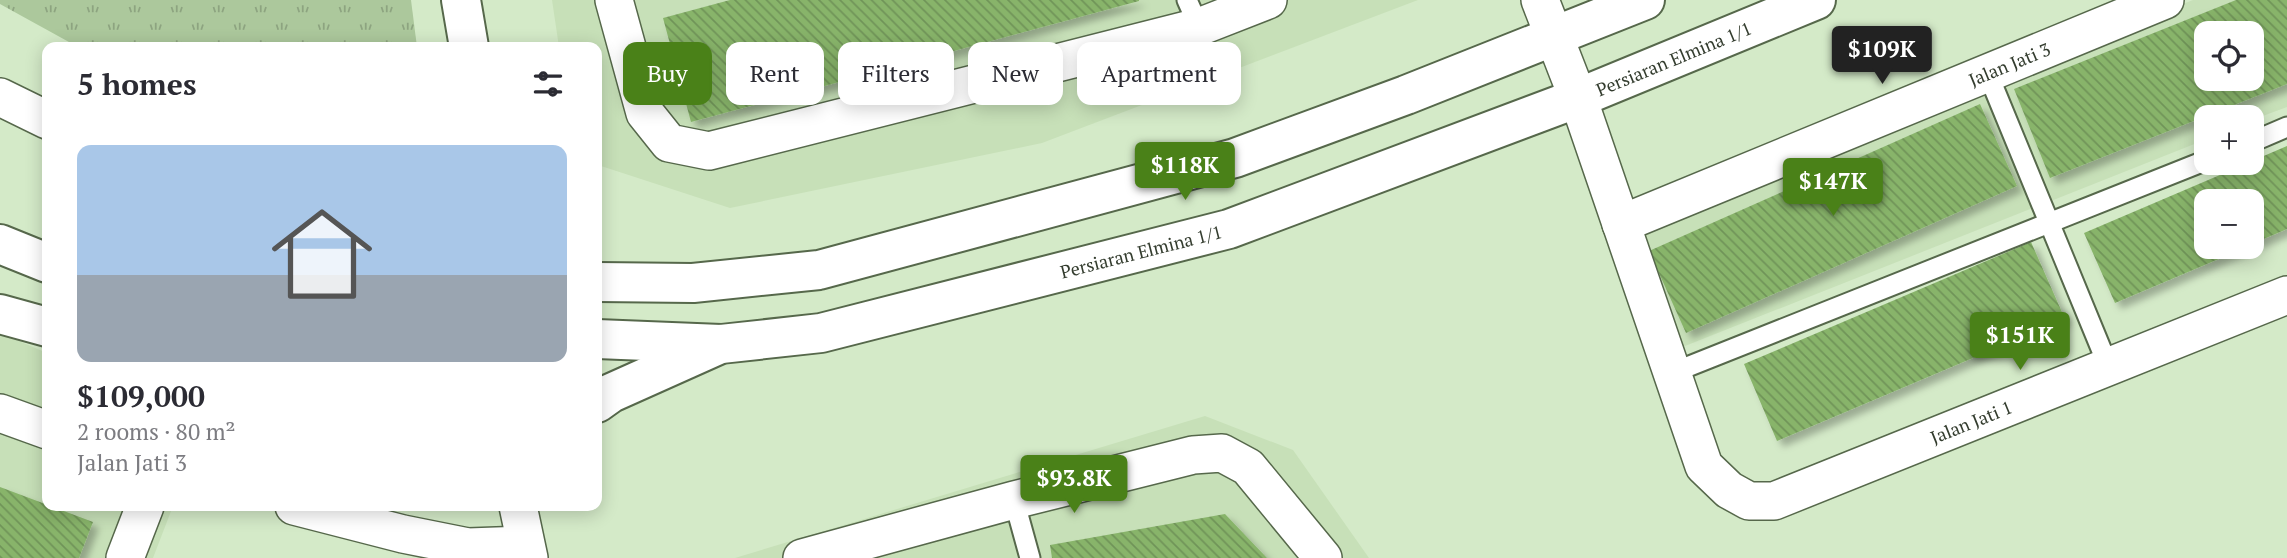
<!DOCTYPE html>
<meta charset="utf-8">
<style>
body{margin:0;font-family:"PT Serif",serif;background:#f7f7f7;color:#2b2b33;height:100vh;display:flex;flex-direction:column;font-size:26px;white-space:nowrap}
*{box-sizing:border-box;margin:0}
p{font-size:23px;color:#7c7c81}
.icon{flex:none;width:38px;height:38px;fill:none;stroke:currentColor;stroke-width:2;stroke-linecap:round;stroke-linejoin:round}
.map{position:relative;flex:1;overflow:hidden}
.details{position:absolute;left:42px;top:42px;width:560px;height:469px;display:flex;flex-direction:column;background:#fff;border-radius:14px;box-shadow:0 4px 18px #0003}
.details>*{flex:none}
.top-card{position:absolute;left:623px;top:42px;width:665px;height:63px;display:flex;gap:14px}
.tools{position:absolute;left:2194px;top:21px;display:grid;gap:14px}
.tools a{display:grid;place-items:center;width:70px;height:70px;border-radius:14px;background:#fff;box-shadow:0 4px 18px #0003;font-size:35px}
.price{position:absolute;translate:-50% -60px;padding:0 16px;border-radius:7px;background:#4a8118;color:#fff;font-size:23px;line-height:46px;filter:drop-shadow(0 2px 4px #0008)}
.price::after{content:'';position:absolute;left:50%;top:42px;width:21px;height:16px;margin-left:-10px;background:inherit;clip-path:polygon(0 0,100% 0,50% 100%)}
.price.active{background:#222;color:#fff}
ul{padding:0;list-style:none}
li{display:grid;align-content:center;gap:14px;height:371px;padding:0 35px}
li+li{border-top:2px solid #e1e1e2}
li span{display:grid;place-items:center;height:217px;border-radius:14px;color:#555}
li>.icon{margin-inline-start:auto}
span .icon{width:126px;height:126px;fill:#fffc;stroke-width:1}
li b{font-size:30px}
h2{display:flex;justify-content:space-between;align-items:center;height:84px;padding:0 35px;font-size:30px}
.tag{padding:0 24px;border-radius:14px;background:#fff;box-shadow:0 4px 18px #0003;font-size:24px;line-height:63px}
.tag.active{background:#4a8118;color:#fff}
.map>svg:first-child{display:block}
</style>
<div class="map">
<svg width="2287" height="558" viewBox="0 0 2287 558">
<defs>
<pattern id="grass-tufts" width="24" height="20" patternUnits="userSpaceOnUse" patternTransform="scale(1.75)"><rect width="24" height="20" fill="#acc89c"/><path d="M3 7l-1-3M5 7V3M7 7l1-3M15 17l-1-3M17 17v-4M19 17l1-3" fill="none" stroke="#8da480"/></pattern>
<pattern id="building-back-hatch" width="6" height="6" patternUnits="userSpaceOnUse" patternTransform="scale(1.75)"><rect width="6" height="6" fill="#88b46b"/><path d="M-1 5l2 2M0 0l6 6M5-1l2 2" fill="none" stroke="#709458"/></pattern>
<filter id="shadow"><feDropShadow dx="6" dy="6" stdDeviation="3.5" flood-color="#0004"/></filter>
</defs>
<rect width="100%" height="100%" fill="#d4eac8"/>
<!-- built -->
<path fill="#c7e0b8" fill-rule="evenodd" d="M552 0H1418L1042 143 730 208 601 166 597 156V47H559Z
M2193 0H2287V107L2252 120V117H2207V139L1680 348 1630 223ZM2207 33H2252V79H2207Z
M0 333 47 353V506H173L153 558H0Z
M1205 416 1293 450 1369 558H735Z"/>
<!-- grass -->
<path fill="url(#grass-tufts)" d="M0 0H411L417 47H78L0 4Z"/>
<!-- building -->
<path fill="url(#building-back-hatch)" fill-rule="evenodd" filter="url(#shadow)" d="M730 0H1139V1L691 122 663 18Z
M2236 0H2287V84L2050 178 2014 89ZM2207 33H2252V79H2207Z
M1980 104 2017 186 1686 333 1649 251Z
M2287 146V229L2252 244V201H2207V247H2247L2115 303 2084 233 2248 163H2252V161Z
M2031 242 2065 319 1777 441 1744 364Z
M0 487 93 522 79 558H0Z
M1225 514 1267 558H1052L1050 545Z"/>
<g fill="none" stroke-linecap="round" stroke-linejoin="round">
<defs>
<path id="service" d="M1187 0 1199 27
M1988 74 2109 368
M2252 142 2287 127
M1672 373 2207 160
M1014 500 1030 558"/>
<g id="minor">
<path d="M614 0 645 113 669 143 709 151 1199 27 1268 0"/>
<path id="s1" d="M1540 0 1578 98 1704 466 1729 490 1749 501H1774L2287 295"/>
<path d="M0 97 47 120"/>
<path id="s2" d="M1621 224 2165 0"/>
<path d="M0 413 47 430"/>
<path d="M294 506 403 534 468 547 525 545"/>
<path d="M518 506 529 558"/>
<path d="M125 558 145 506"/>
<path d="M802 558 1014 500 1193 455 1222 453 1248 467 1323 558"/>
</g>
<path id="tertiary" d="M461 0 469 47"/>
<g id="secondary">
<path d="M0 244 47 263"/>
<path d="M597 282 693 283 819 270 1235 158 1406 95 1645 0"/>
<path d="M0 314 47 327"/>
<path id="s3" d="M597 339 721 344 821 333 1229 229 1578 98 1816 0"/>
<path d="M597 403 611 393 716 346"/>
</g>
</defs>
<!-- service casing -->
<use href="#service" stroke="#56684b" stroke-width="23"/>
<!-- minor casing -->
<use href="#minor" stroke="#56684b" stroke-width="40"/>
<!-- tertiary casing -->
<use href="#tertiary" stroke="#56684b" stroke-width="42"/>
<!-- secondary casing -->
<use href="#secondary" stroke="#56684b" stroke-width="42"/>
<!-- service -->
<use href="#service" stroke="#fff" stroke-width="19"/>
<!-- minor -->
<use href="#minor" stroke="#fff" stroke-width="37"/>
<!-- tertiary -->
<use href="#tertiary" stroke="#fff" stroke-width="38"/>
<!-- secondary -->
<use href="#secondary" stroke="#fff" stroke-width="38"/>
</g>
<g text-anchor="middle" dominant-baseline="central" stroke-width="7" stroke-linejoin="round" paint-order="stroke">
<!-- street labels -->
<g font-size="18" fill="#343d2f" stroke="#d4eac8">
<text stroke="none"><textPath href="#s3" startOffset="1122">Persiaran Elmina 1/1</textPath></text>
<text stroke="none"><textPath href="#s2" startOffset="420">Jalan Jati 3</textPath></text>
<text stroke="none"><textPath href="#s3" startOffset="555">Persiaran Elmina 1/1</textPath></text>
<text stroke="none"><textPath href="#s1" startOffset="789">Jalan Jati 1</textPath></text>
</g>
</g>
</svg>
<div class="tools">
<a><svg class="icon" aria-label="locate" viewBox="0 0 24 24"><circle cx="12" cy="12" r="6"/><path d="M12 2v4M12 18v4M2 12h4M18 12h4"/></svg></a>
<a>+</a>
<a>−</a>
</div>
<b class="price active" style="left:1882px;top:86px">$109K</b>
<b class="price" style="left:1185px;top:202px">$118K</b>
<b class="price" style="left:1833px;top:218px">$147K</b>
<b class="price" style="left:2020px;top:372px">$151K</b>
<b class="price" style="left:1074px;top:515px">$93.8K</b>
<div class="top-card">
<a class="tag active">Buy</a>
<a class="tag">Rent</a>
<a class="tag">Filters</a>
<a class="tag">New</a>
<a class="tag">Apartment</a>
</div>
<section class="details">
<h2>5 homes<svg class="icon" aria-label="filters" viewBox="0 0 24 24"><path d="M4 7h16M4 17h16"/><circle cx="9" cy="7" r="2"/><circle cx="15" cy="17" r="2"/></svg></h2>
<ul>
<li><span style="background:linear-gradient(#a9c7e8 60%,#9aa5b1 0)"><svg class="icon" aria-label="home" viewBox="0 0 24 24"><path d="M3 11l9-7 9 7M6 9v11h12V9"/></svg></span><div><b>$109,000</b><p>2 rooms · 80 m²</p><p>Jalan Jati 3</p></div></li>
</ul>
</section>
</div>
